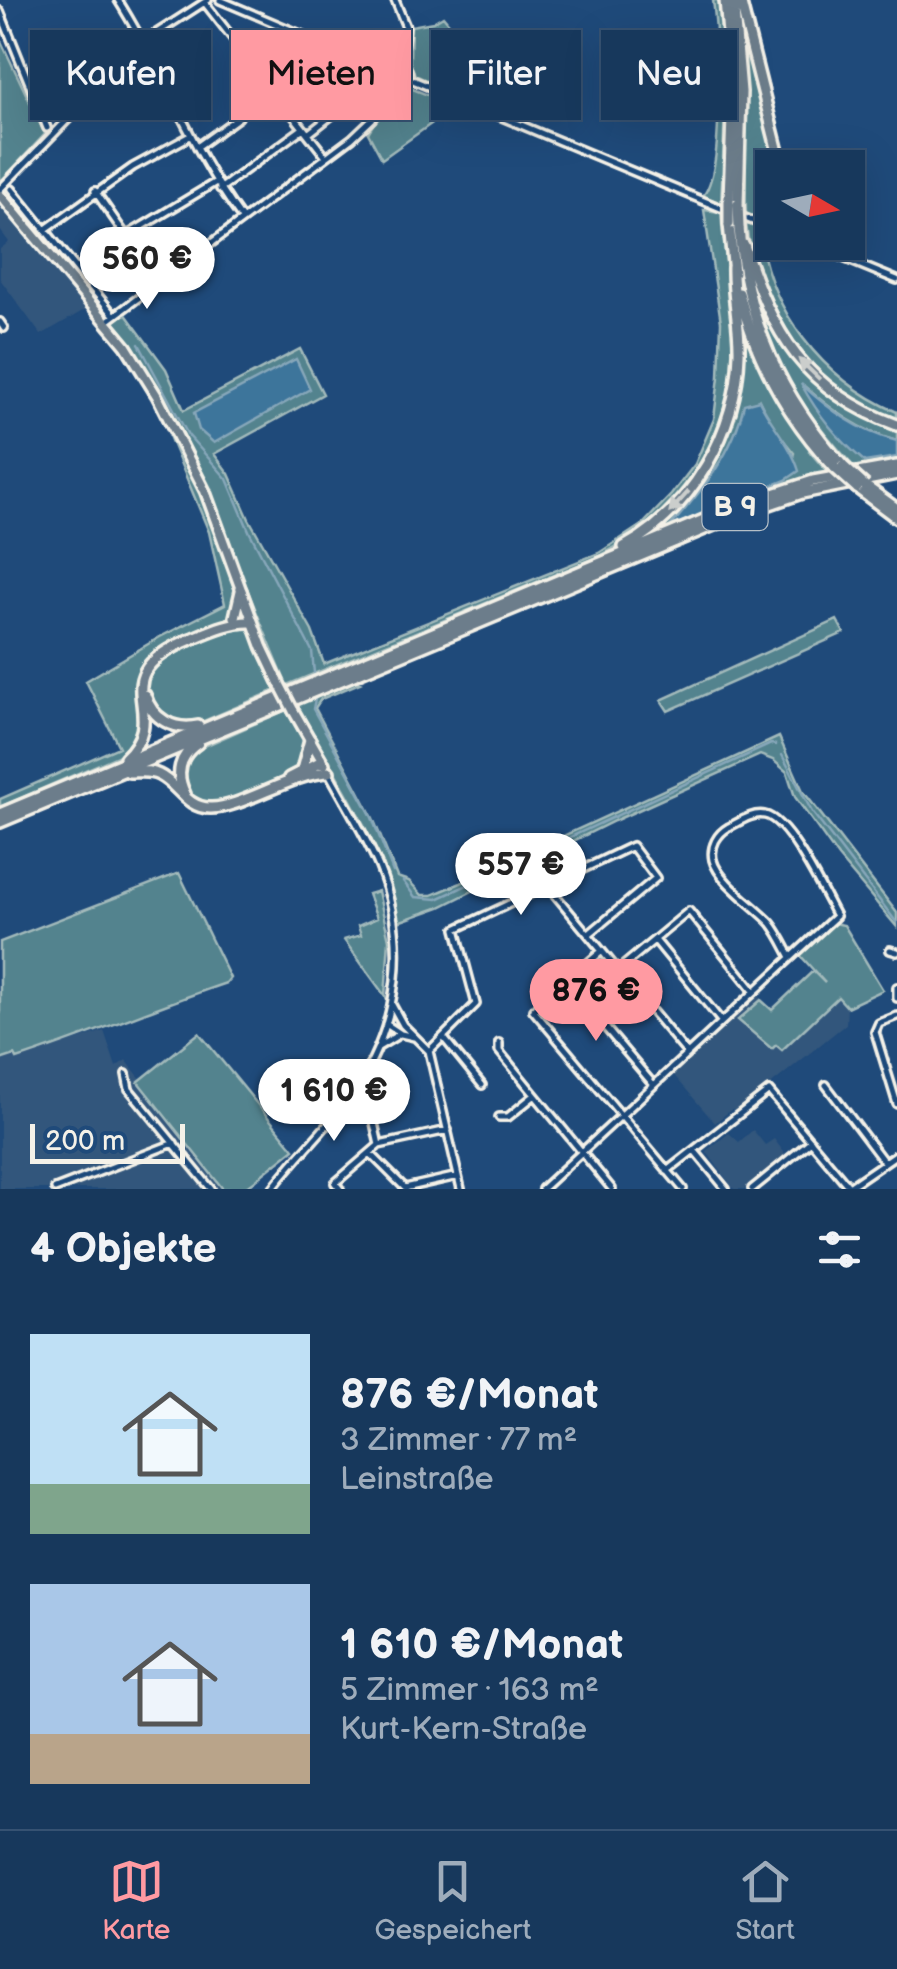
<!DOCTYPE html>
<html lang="de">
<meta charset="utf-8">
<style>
body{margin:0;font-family:"Balsamiq Sans",sans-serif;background:#244365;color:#f1f3f6;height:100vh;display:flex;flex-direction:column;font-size:38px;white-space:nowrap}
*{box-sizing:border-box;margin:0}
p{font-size:32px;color:#9eacbb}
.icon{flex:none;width:55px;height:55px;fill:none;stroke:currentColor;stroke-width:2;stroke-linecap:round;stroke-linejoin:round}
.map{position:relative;height:1189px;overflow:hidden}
.sheet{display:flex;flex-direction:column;background:#17385c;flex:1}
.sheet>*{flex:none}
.guide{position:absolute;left:30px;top:30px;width:838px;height:90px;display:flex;gap:20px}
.needle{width:65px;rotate:99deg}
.controls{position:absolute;left:755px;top:150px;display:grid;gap:20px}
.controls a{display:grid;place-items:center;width:110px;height:110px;border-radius:0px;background:#17385c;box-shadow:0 10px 40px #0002,0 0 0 2px #365272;font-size:50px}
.scale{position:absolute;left:30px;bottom:25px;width:155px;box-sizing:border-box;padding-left:10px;border:5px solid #f4f1e8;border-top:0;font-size:28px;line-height:35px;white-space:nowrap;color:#f4f1e8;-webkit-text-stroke:8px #1f4a7a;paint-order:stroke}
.price{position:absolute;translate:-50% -85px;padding:0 22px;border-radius:35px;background:#fff;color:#222;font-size:32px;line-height:65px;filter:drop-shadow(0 2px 5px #0008)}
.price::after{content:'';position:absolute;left:50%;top:60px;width:30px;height:22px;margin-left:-15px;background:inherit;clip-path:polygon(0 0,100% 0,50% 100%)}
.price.active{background:#ff9aa2;color:#111}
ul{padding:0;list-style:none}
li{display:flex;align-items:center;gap:30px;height:250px;padding:0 30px}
li span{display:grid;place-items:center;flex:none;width:280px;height:200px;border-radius:0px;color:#555}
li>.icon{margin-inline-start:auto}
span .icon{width:120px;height:120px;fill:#fffc;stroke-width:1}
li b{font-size:42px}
h2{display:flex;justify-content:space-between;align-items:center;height:120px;padding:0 30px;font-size:42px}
.chip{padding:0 35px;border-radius:0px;background:#17385c;box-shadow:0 10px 40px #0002,0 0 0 2px #365272;font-size:35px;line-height:90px}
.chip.active{background:#ff9aa2;color:#111}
.menu{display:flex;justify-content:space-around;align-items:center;height:140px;border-top:2px solid #365272;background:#17385c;font-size:28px;color:#9eacbb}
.menu a{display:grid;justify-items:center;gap:5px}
.menu .active{color:#ff9aa2}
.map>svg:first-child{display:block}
</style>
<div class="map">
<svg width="897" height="1189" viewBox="0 0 897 1189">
<rect width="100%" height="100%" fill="#1f4a7a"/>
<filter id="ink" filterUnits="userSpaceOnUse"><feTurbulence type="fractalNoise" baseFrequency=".01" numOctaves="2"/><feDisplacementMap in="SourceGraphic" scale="20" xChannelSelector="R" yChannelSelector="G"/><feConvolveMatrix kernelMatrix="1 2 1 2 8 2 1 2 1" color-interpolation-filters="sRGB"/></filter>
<g filter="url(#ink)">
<!-- built -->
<path fill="#32567c" d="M0 205 86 309 41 335 0 279V249L9 242 0 230Z
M813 969 847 1007 846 1024 738 1111 731 1110 715 1123 672 1073 757 995 772 1008Z
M104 1031 116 1067 126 1060 141 1079 138 1082 223 1189H0V1060L15 1054 18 1059Z
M753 1130 765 1145 774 1139 786 1155 745 1189H734L706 1151 729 1133 739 1142Z"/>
<!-- green -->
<path fill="#52838e" stroke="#a3babb" stroke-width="2.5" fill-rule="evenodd" d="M713 0H719C729 68 724 135 721 203L703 196C726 168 718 38 713 0Z
M443 16 513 100 500 114 415 75 410 62 411 26 433 22Z
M744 33 779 167 772 168V226L746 215Z
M0 39 45 134 0 182Z
M402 88H410L456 106 382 159 368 133 389 98Z
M704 210 721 212C724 258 734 306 733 352 730 441 677 514 600 556L287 685C233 561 193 433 112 323L125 313 166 369 184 410 300 349 323 394 214 454 229 474 249 519 312 631 324 664 599 553 643 524 671 495 695 464 714 419 719 377 721 322Z
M746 223 759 228C768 310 822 379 897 412V421C812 390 755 312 746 223Z
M755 297C788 355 828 411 897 429V441C861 432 832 410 804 386L865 461 897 457V463L855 468C806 414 773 369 755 297Z
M739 314C758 363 781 405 811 448L809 451 828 473 752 497 647 539 691 493 717 456 741 379ZM759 400 770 423 794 453 786 480 672 525 721 461Z
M170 438 175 439C191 471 247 578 233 610 230 619 218 624 210 628 188 640 158 642 144 664 130 686 145 709 141 732 140 738 133 746 129 751L0 807V799L119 747 86 681 160 637 225 604 209 532Z
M837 620 844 633 668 711 661 700Z
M240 626 251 630 276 690 192 726C175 726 161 719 152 704 125 655 207 636 240 626Z
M354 680 360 683 321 699 315 708 373 818 397 877 409 881 422 895H432L461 883 779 737 803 791 897 913V927L838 857 795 797 787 772 773 760 760 755 614 821 440 907 398 922C384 841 334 776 297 705Z
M286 710 306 746 298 767C278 780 216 814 195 799 185 792 184 782 181 771L191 752Z
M179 873 230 978 226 983C155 1007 88 1036 17 1059L15 1055 0 1060V942Z
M378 891 389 940 385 996 344 940 361 935 358 926 377 918 368 894Z
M834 923 844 925 883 990 847 1007 838 997 782 1050 776 1045 772 1049 738 1020 761 1000 772 1010 813 971 825 983 800 955Z
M199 1033 294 1149 244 1189H223L138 1082Z"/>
<!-- water -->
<path fill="#3e759b" stroke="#87a7ba" stroke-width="2.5" d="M296 359 310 389 214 443 199 430 194 413Z
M801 384C829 409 859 432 897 441V457L865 462C837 438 819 416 801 384Z
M759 400C771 425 791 444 799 471L786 480 670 527C702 490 734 453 744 404Z"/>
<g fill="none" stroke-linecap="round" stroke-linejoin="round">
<!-- stream -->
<path stroke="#87a7ba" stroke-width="2.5" d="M139 344 188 435 227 479 250 533 312 651 314 673
M315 699 313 709 371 815 393 872
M782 755 812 812 897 923
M403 881 415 897 437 899 771 744 776 745"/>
<defs>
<path id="minor" d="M118 0C163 71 192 151 242 219
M220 0 386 70
M395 0 406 27 401 64
M205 3 326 157
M0 11 47 128
M385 75a12 12 0 1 1 24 0a12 12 0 1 1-24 0Z
M408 78 728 211
M308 134 341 108
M197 147 239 117
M0 189 144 41 208 0
M12 189 114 315
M220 189 302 129
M95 191 158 282
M738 215 772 229
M46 229 133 167 190 136
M126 236 216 182
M804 242 897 280
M0 322 4 328
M106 322 352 138 372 119 396 87
M547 885 686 1052
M655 940 721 1021
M890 950 897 952
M602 951 533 1010 683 1189
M618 970 689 911 754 991
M566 981 653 1084
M897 987V998
M392 1005 403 1025 429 1051 461 1189
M897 1016 879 1023 875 1032 897 1104
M386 1024 401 1034 414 1037
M443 1037 482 1085
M499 1043V1051L612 1189
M378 1047 398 1035
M429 1051 476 1004 456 929 632 846 656 878 589 934
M126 1074 129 1089 211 1189
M826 1085 884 1162
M376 1105 372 1114 379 1145
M499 1117H508L535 1095
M694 1150 726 1189
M370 1153 406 1189
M667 1171 769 1091 849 1187
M405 1188 458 1176
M55 1189 174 1143
M272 1189C298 1154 331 1125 356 1088 399 1024 409 939 379 867 365 834 345 803 328 771
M340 1189 335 1183 379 1145 448 1130
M542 1189 836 916C824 894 789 820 765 815 753 812 739 822 729 827 717 834 710 846 713 860 718 881 756 907 771 923 779 933 785 946 791 957
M752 1189 811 1141
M846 1189 897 1154"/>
<path id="major" d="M0 195 126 346 157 396 205 491 262 647 280 685
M293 710 324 764"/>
<path id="highway" d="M725 0 733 90 729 199
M733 0 741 92 738 204
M740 0 782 168
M729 224 734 273
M739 228C746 322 781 397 843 466
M811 242 816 247
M744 245C772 334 805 391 897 425
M739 293C756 359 788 418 835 468
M865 486 897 509
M857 488 897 518
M624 547C693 509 737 431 739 353 740 324 732 296 733 267
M235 617 241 591
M145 695C152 719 174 731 198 726
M125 758C175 711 96 678 191 639 210 631 232 621 252 622
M302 770 310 740
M129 772C139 772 150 770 159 775 178 784 186 808 210 808 241 809 291 773 329 772
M289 778 318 763 324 764
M185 794C175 774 179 756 198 743
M0 814 740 505 813 481 897 466
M0 822 738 515 802 493 897 474"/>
</defs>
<!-- minor casing -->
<use href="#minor" stroke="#f4f1e8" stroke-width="12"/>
<!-- major casing -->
<use href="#major" stroke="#f4f1e8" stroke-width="15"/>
<!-- highway casing -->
<use href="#highway" stroke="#f4f1e8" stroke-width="16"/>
<!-- minor -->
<use href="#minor" stroke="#1f4a7a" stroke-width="5"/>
<!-- major -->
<use href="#major" stroke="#6c7d8b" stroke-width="8"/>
<!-- highway -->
<use href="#highway" stroke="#6c7d8b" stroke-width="9"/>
<defs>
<path id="major-bridge" d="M280 685 293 710"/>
<path id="highway-bridge" d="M729 199V224
M738 204 739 228
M843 466 865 486
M835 468 857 488"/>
</defs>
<!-- major-bridge casing -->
<use href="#major-bridge" stroke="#f4f1e8" stroke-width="15" stroke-linecap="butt"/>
<!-- highway-bridge casing -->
<use href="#highway-bridge" stroke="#f4f1e8" stroke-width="16" stroke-linecap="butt"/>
<!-- major-bridge -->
<use href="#major-bridge" stroke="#6c7d8b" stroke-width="8"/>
<!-- highway-bridge -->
<use href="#highway-bridge" stroke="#6c7d8b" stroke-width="9"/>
</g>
<!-- one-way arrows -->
<defs><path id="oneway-solid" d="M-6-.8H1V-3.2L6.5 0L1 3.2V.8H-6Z" transform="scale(2.5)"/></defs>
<g fill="#cbcecc">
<use href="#oneway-solid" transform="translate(809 369) rotate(-136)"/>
<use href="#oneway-solid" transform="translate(679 502) rotate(132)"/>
</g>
</g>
<g text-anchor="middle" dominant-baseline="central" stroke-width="10" stroke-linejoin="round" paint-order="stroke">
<!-- shield labels -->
<rect fill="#1f4a7a" stroke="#b4bfc7" stroke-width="2.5" x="702.5" y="484" width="65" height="46" rx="8"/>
<g font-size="28" font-weight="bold" fill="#f4f1e8">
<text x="735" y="507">B 9</text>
</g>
</g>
</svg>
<div class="controls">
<a><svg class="needle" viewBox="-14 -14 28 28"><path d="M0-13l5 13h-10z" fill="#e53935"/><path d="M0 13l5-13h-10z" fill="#9eacbb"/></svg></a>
</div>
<div class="scale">200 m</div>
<b class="price" style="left:147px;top:312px">560 €</b>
<b class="price" style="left:521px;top:918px">557 €</b>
<b class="price active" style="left:596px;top:1044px">876 €</b>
<b class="price" style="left:334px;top:1144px">1 610 €</b>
<div class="guide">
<a class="chip">Kaufen</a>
<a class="chip active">Mieten</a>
<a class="chip">Filter</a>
<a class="chip">Neu</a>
</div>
</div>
<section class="sheet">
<h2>4 Objekte<svg class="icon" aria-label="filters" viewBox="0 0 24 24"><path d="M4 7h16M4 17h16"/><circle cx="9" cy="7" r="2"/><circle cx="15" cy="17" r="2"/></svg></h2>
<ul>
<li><span style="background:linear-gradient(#bfe0f5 75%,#7fa58c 0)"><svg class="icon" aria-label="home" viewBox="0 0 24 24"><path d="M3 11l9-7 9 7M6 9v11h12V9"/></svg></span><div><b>876 €/Monat</b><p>3 Zimmer · 77 m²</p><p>Leinstraße</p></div></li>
<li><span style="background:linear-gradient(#a9c7e8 75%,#b9a48a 0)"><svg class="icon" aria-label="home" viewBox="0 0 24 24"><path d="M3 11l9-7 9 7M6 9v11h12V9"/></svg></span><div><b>1 610 €/Monat</b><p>5 Zimmer · 163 m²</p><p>Kurt-Kern-Straße</p></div></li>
</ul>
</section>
<nav class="menu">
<a class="active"><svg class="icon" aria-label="map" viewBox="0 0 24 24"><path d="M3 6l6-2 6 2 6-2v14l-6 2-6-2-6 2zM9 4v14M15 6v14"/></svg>Karte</a>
<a><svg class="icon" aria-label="saved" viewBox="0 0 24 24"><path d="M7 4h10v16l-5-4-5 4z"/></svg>Gespeichert</a>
<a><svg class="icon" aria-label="home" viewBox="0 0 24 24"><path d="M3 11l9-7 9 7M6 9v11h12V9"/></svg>Start</a>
</nav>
